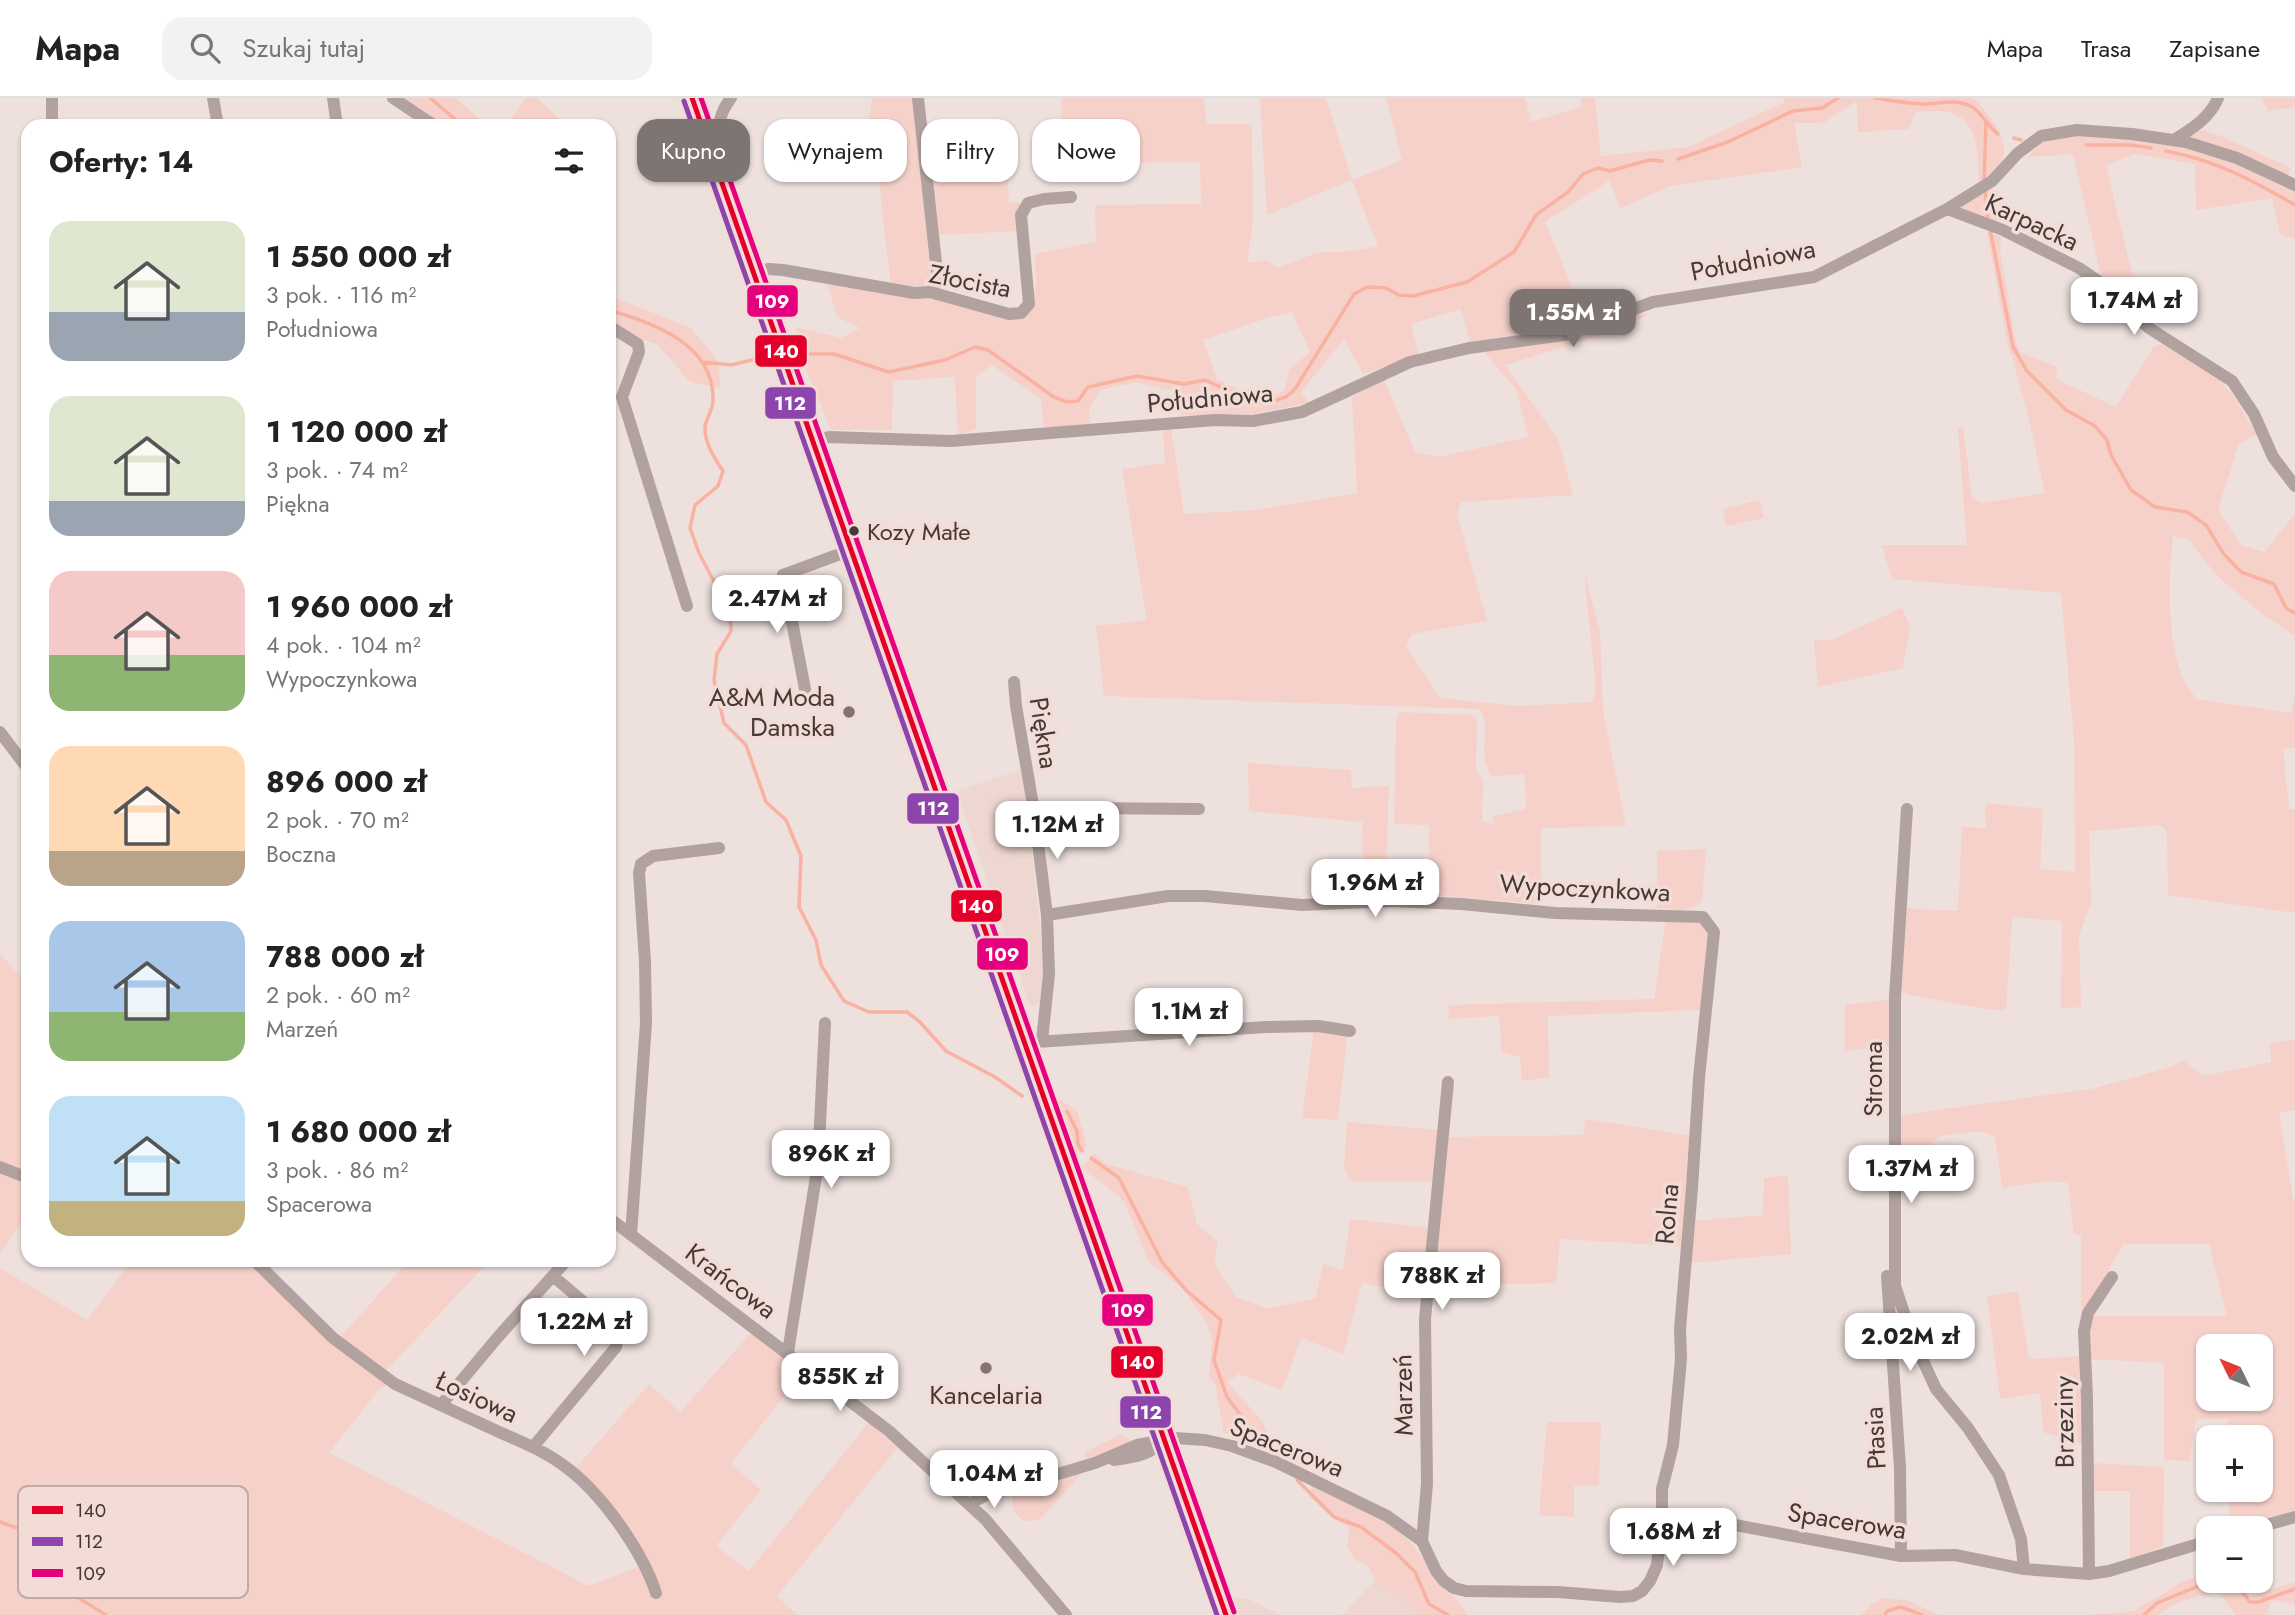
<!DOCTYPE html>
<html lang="pl">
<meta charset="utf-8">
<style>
body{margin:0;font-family:Jost,sans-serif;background:#f2f2f2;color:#222;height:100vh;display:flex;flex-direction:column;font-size:26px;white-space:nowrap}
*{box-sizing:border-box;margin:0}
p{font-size:23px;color:#767676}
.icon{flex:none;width:38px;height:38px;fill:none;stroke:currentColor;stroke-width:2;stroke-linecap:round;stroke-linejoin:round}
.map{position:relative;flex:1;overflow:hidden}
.side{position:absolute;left:21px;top:21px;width:595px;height:1148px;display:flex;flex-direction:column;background:#fff;border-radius:21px;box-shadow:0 2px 5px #0004}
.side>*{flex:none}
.hud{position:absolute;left:637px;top:21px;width:665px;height:63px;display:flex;gap:14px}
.needle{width:46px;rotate:313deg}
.tools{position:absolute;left:2196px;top:1236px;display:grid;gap:14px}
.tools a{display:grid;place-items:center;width:77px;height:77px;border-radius:14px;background:#fff;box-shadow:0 2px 5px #0004;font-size:35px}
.price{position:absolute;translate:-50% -60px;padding:0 16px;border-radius:14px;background:#fff;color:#222;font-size:23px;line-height:46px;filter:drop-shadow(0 2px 4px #0008)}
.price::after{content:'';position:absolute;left:50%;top:42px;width:21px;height:16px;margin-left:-10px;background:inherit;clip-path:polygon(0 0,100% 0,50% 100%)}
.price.current{background:#7e7472;color:#fff}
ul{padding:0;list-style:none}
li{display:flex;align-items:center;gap:21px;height:175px;padding:0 28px}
li span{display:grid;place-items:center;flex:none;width:196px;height:140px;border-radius:21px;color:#555}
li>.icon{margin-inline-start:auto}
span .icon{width:84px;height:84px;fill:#fffc;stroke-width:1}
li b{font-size:30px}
h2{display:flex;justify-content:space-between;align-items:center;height:84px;padding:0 28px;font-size:30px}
.chip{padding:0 24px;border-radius:21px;background:#fff;box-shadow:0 2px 5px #0004;font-size:24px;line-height:63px}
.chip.current{background:#7e7472;color:#fff}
header{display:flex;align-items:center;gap:42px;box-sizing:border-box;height:98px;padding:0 35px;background:#fff;border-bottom:2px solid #e0e0e0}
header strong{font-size:33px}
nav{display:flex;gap:38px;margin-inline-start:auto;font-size:24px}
.search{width:490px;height:63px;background:#f2f2f2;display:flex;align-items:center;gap:18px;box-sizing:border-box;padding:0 24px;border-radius:21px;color:#767676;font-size:26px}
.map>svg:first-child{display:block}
</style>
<header>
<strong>Mapa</strong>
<div class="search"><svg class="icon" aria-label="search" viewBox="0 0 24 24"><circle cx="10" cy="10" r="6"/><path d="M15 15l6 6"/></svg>Szukaj tutaj</div>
<nav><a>Mapa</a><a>Trasa</a><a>Zapisane</a></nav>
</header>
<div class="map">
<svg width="2295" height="1517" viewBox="0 0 2295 1517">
<rect width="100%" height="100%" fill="#ede0dd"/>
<!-- built -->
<path fill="#efd7d1" d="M1023 671 1044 866 1040 905 1030 909 957 693Z
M1375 1482 1407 1505 1415 1517H1342Z
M1230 1499 1249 1501 1280 1517H1236Z"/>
<!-- green -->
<path fill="#f6d1c9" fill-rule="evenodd" d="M394 0H456L487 28H440Z
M526 0H537L567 28H506Z
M873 0H913L931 179 923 188H891L874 40 865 34Z
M1062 0H1203L1207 26H1252L1253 123 1247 165 1267 162 1278 170 1316 155 1355 153 1378 148 1352 82 1267 117 1260 0H1326L1352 82 1402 62 1386 0H1525L1531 24 1581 9V0H1595L1601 58 1688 49 1785 4 1783 0H1973C2000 27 2024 61 1979 85 1978 59 1980 22 1948 14 1938 12 1925 14 1915 14L1909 31 1858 34 1857 3 1823 25H1794L1802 69 1670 88 1621 110 1609 83 1545 124 1586 222 1564 231 1470 243 1461 211 1411 226 1419 257 1363 276 1344 241 1301 294 1309 305 1253 316 1182 317 1177 294 1137 284 1100 292 1089 312 1090 327 1044 330 1041 301 992 267 976 278V331L958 337 955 279 893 283 892 332H831L804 266 796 229 841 240 860 230 837 219 826 183 931 199 1012 221 1032 207 1036 187 1035 156 1096 144 1095 107 1201 106 1200 64 1059 66ZM1292 214 1310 254 1290 270 1284 293 1259 302 1217 281 1203 242 1267 220Z
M2262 0H2295V9L2268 13Z
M2201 32 2221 38 2291 70 2288 80 2188 40Z
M2083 36C2135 41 2187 46 2237 64 2257 71 2276 82 2295 91V141L2280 136 2272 100 2196 112 2195 66 2135 56 2106 67 2129 164 2147 222 2102 182 2073 56 2028 59 2042 43Z
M1007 66 1009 105H1020L1018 133 938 137 928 67Z
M1991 89 1998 126 1960 109Z
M1987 134 2001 139 2000 152 2015 240 2020 254 2057 269 2056 281 2116 309 2154 248 2162 246 2217 279 2235 300 2257 337 2239 345 2218 412 2241 447 2264 454 2295 416V538L2262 516 2216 477 2189 442 2173 438C2168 479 2167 540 2182 578 2184 586 2192 593 2196 601L2291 615 2295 598V650L2283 651 2289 711H2295V815L2168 797 2167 734 2160 727 2089 733 2091 805 2079 837 2081 909 2061 911 2062 823 2012 819 2006 912H1993L1909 897 1898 889 1904 810 1958 813 1962 729 1986 730 1985 705 2043 711 2040 771 2075 774 2074 642 2061 495 1892 481 1882 447H1967L1958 330 1963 329 1972 399 1982 405 2045 395 2028 317 2007 242Z
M609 197 691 230 718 263 721 290 690 284 657 246 609 232Z
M1637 214 1649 216 1612 234 1505 267 1558 341 1573 397 1461 404 1457 416 1487 523 1412 536 1406 548 1440 600 1518 608 1592 604 1596 591 1584 472 1600 535 1603 612 1626 728 1541 730V806L1428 797 1429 727 1394 726 1396 623 1399 614 1470 617 1477 622 1476 671 1483 682 1482 723 1494 726 1493 718 1526 711 1525 676 1492 678C1475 655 1493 631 1480 611L1104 598 1096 528 1147 522 1122 371 1165 365 1163 330H1171L1184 416 1256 412 1357 395 1352 299 1384 281 1415 354 1439 359 1528 339 1516 291 1483 253Z
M1760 402 1764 420 1726 428 1722 411Z
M1902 510 1910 529 1903 570 1818 589 1814 542H1831Z
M1248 665 1351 672 1352 690 1389 688 1385 798 1364 799 1362 724 1249 713Z
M1706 751 1702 803C1689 816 1674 811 1657 810V753Z
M1666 821 1702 825 1709 837 1700 912 1548 918 1549 979 1522 983 1520 959 1502 954 1499 918 1448 921 1449 907 1654 901Z
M0 856 28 886V1078L0 1067Z
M1888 902 1892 909 1889 948 1845 953V907Z
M1314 931 1340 935 1347 939 1338 1022 1302 1020Z
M2295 942V1012L2279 1015 2293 1101H2295V1413L2229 1430V1391H2261V1339H2229L2228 1321H2196L2190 1363 2164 1362V1265L2091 1261 2089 1235 2093 1218H2227L2209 1146H2124L2081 1218V1138L2074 1136 2068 1085 2048 1083 2002 1090 1995 1039 1980 1033 1940 1038 1915 1061 1911 1092 1900 1090 1901 1017 2091 991 2168 970 2184 962 2203 978 2271 964 2270 945ZM2208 1248H2261V1300H2208Z
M1055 998 1077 1013 1087 1049 1076 1057Z
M1585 1021 1692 1038 1681 1148 1560 1141 1556 1185 1431 1188 1447 1039 1584 1037Z
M1347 1024 1439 1032 1435 1083 1356 1084 1349 1081 1344 1070Z
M1094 1055 1106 1066 1188 1089 1197 1126 1218 1144 1215 1157 1216 1169 1236 1199 1269 1211 1316 1200 1323 1166 1343 1172 1350 1121 1429 1130 1422 1196 1362 1185 1343 1256 1301 1240 1282 1292 1239 1276 1227 1284 1262 1323 1279 1356 1224 1335 1215 1286 1209 1281 1212 1241 1206 1223 1182 1190 1148 1163 1124 1103 1083 1070Z
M0 1072 28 1083V1114L0 1156Z
M1788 1077 1791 1156 1690 1165 1693 1123 1763 1117 1764 1080Z
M132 1162H248L387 1287 379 1291 329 1355 589 1488 638 1469 641 1464 574 1372 649 1286 680 1314 752 1234 803 1273 731 1366 761 1392 716 1448 749 1473 869 1324 897 1350 777 1498 797 1517H0V1170L87 1222Z
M409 1162H490L383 1276 340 1240Z
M2018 1193 2029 1261 2081 1258 2082 1346 2043 1334 2040 1295 2000 1301 1987 1198Z
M1894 1201 1914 1255 1896 1259Z
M1547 1324H1601L1599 1387 1574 1388V1419L1539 1417Z
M1122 1336 1132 1344 1089 1361 1086 1360 1084 1354Z
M2093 1365 2164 1369 2163 1448 2130 1462V1393H2093Z
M1083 1374 1039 1422 1024 1423C1014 1415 1009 1408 1014 1395Z
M1312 1386 1387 1423 1409 1443 1468 1517H1415L1407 1505 1375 1482 1368 1468 1354 1461 1347 1447 1350 1430 1336 1422 1309 1399Z
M2208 1476V1482H2240L2250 1498 2295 1484V1506L2272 1502 2266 1517H2236L2218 1494C2199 1499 2174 1502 2159 1517H2090L2134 1513 2183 1483Z
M1883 1500 1906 1502 1940 1517H1861L1872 1506Z"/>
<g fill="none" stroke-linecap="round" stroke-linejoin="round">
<!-- stream -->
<path stroke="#f9b2a2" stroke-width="3.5" d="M430 0 463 28
M1875 0C1889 2 1910 6 1924 6 1940 6 1957 0 1972 9 1983 16 1987 28 1998 36
M2014 40 2021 42
M2086 47H2131L2151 50
M2166 53C2217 63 2250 81 2295 107
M1678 61 1728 44 1793 13 1822 10 1838 0
M1984 83 1986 23
M1985 92 1988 123
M1990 131 2013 249 2027 273 2066 312 2095 328 2107 342 2111 357 2131 392 2155 409 2187 414 2206 427 2223 455 2241 474 2274 486 2286 510 2295 515
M609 212C653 225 715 246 713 303 713 312 706 320 705 329 704 344 715 361 723 373L718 388 695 407 690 430 699 455 730 514 731 533 717 556 714 582 724 625 746 647 766 704 786 722 801 758 799 809 816 842 821 867 844 903 869 914H907L920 924 946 953 995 979 1022 998
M803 256H834L889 274 945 262 975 249 988 252 1054 299 1067 304 1078 303 1088 289 1137 278 1184 286 1205 282 1256 305H1266L1286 299 1295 291 1354 196 1367 189 1386 190 1399 197 1413 198 1467 184 1514 154 1536 117 1568 94 1583 76 1598 70 1610 73 1649 62 1662 63
M702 264 731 267 765 259
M1067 1013 1077 1033 1078 1046 1082 1053
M1091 1060 1119 1080 1162 1164 1187 1193 1221 1222 1214 1262 1227 1299 1266 1351
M1297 1382 1334 1419 1361 1429 1396 1455 1415 1474 1429 1506 1448 1517
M0 1424 35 1436 53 1484 106 1517
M1885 1517 1887 1513 1901 1509 1922 1517
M2144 1517 2157 1505 2211 1483 2235 1485 2250 1504H2258L2295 1491"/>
<!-- minor -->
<path stroke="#b1a29f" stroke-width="12" d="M52 0V28
M213 0 218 28
M333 0 337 28
M393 0 435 28
M918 0 938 183 930 194
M2174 42C2191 31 2210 20 2218 0
M717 73C737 56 721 46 720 26 720 17 725 8 731 0
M1947 111 2003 132 2079 170 2098 183 2149 230 2232 283 2254 316 2273 359 2295 388
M753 174 769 171 783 172 914 195 930 194 1009 216 1021 215 1029 206 1021 117 1028 105 1044 101 1071 99
M609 228 638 246 639 254 622 299 687 508
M813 343 829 339 951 343 1215 322 1253 323 1302 314 1410 264 1469 250 1564 237 1653 204 1814 179 1947 111 1992 83 2018 55 2041 38 2077 32 2132 36 2186 44 2237 60 2295 87
M1014 584 1016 608 1034 713 1047 817 1049 876 1042 943
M805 591 783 477 851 452
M0 634 28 671
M1907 711 1895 899V1188L1912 1239 1936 1291 1968 1330 1999 1377 2021 1441 2024 1471
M1034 713 1078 710 1199 711
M1047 817 1168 798H1205L1302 807 1391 803 1461 806 1555 815 1703 819 1714 834 1699 980 1692 1090 1680 1231 1681 1261 1673 1347 1662 1391V1419
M1036 944 1266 929 1318 928 1350 933
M0 1069 28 1080
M609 1120 889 1333 985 1421 1066 1517
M631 1137 646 925 645 863 639 775 641 766 653 758 719 750
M254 1162 333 1240 395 1286C429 1302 463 1317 497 1333 519 1343 543 1352 563 1367 600 1393 642 1452 656 1495
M1887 1178 1900 1370 1901 1458
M788 1254 818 1066 825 925
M441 1307 498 1239 567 1162
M533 1349 616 1249 618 1236 615 1231 553 1178
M1114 1362C1134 1359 1149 1357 1164 1343
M970 1406 984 1398 1095 1365 1137 1347 1175 1340 1205 1342 1232 1348 1276 1364 1387 1418 1422 1443 1436 1473 1444 1483 1454 1490 1466 1493 1558 1494 1620 1499 1633 1498 1642 1493 1650 1483 1657 1467 1662 1419H1692L1901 1458 1955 1457 2024 1471 2089 1476 2109 1473 2208 1443
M2255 1430 2295 1419
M1422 1443 1427 1386 1425 1221 1448 984
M2089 1476 2087 1300 2084 1233 2088 1215 2112 1179"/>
<!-- primary -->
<path stroke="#b4a4a0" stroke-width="21" d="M692 0 1226 1517"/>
<defs>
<path id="bus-1" d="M692 0 1226 1517"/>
<path id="bus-2" d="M684 3 1217 1517"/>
<path id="bus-3" d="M701 0 1234 1514"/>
</defs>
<!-- bus-1 casing -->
<use href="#bus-1" stroke="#f4dcd6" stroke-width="10"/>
<!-- bus-2 casing -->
<use href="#bus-2" stroke="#f4dcd6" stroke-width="10"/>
<!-- bus-3 casing -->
<use href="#bus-3" stroke="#f4dcd6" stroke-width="10"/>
<!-- bus-1 -->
<use href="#bus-1" stroke="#e4002b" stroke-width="5"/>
<!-- bus-2 -->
<use href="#bus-2" stroke="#8e44ad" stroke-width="5"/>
<!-- bus-3 -->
<use href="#bus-3" stroke="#e5007d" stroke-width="5"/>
</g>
<!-- markers -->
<circle fill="#433a38" stroke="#f4dcd6" stroke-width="2.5" cx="854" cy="433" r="6"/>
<g fill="#7e7472" stroke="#f4dcd6" stroke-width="2.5">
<circle cx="849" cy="614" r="7"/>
<circle cx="986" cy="1270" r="7"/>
</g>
<g text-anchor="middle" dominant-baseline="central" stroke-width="7" stroke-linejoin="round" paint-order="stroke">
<!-- bus labels -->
<g font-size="24" fill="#433a38" stroke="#f4dcd6" text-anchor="start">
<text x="867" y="433">Kozy Małe</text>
</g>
<!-- street labels -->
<g font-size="26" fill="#433a38" stroke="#f4dcd6">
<text transform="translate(2032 124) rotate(25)">Karpacka</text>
<text transform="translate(1753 162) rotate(-11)">Południowa</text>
<text transform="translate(970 183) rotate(11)">Złocista</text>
<text transform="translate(1210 300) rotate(-5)">Południowa</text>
<text transform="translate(1044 635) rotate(81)">Piękna</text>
<text transform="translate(1585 790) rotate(3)">Wypoczynkowa</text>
<text transform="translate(1873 981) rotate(-90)">Stroma</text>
<text transform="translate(1667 1116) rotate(-85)">Rolna</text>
<text transform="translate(731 1183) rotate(37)">Krańcowa</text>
<text transform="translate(1403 1297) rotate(-91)">Marzeń</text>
<text transform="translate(477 1299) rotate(25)">Łosiowa</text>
<text transform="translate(2064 1324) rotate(-91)">Brzeziny</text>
<text transform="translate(1875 1340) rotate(-93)">Ptasia</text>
<text transform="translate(1287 1349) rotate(22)">Spacerowa</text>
<text transform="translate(1847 1423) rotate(9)">Spacerowa</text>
</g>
<!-- poi labels -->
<g font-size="26" fill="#433a38" stroke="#f4dcd6" text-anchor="end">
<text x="835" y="599">A&amp;M Moda<tspan x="835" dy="30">Damska</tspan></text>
<text x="986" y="1297" text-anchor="middle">Kancelaria</text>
</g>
</g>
<!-- legend -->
<rect x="18" y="1388" width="230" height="112" rx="10" fill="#f4dcd6" stroke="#bfaba7" stroke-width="2"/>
<rect x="32" y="1408" width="31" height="8" fill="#e4002b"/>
<rect x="32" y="1439" width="31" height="9" fill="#8e44ad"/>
<rect x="32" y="1471" width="31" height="8" fill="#e5007d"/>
<g font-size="19" fill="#433a38">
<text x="75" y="1419">140</text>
<text x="75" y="1450">112</text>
<text x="75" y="1482">109</text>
</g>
<g stroke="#f4dcd6" stroke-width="2.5">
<rect x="746" y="186" width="53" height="34" rx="7" fill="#e5007d"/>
<rect x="754" y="236" width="54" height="34" rx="7" fill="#e4002b"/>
<rect x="764" y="288" width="53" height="34" rx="7" fill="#8e44ad"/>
<rect x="906" y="694" width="54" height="33" rx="7" fill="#8e44ad"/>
<rect x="950" y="791" width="53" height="34" rx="7" fill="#e4002b"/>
<rect x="976" y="839" width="53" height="34" rx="7" fill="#e5007d"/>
<rect x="1101" y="1195" width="53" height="34" rx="7" fill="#e5007d"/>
<rect x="1110" y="1247" width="54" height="34" rx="7" fill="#e4002b"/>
<rect x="1119" y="1297" width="53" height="34" rx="7" fill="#8e44ad"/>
</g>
<g font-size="19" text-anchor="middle" font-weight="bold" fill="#fff">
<text x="772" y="210">109</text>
<text x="781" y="260">140</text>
<text x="790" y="312">112</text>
<text x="933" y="717">112</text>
<text x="976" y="815">140</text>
<text x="1002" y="863">109</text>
<text x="1128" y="1219">109</text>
<text x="1137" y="1271">140</text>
<text x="1146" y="1321">112</text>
</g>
</svg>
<div class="tools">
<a><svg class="needle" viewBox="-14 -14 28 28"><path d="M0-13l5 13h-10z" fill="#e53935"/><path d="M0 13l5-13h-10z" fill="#767676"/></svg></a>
<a>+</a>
<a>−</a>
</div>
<b class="price" style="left:2134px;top:239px">1.74M zł</b>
<b class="price current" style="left:1573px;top:251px">1.55M zł</b>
<b class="price" style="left:777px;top:537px">2.47M zł</b>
<b class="price" style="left:1057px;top:763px">1.12M zł</b>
<b class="price" style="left:1375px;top:821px">1.96M zł</b>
<b class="price" style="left:1189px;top:950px">1.1M zł</b>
<b class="price" style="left:831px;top:1092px">896K zł</b>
<b class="price" style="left:1911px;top:1107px">1.37M zł</b>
<b class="price" style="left:1442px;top:1214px">788K zł</b>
<b class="price" style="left:584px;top:1260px">1.22M zł</b>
<b class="price" style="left:1910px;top:1275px">2.02M zł</b>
<b class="price" style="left:840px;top:1315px">855K zł</b>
<b class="price" style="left:994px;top:1412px">1.04M zł</b>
<b class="price" style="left:1673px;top:1470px">1.68M zł</b>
<div class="hud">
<a class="chip current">Kupno</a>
<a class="chip">Wynajem</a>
<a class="chip">Filtry</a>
<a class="chip">Nowe</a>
</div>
<section class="side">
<h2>Oferty: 14<svg class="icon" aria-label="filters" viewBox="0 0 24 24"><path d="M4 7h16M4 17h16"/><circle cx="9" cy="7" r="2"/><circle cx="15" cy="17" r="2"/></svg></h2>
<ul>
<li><span style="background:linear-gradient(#dfe7d0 65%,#9aa5b1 0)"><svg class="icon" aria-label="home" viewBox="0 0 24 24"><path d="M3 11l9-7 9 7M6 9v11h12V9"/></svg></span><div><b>1 550 000 zł</b><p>3 pok. · 116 m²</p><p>Południowa</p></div></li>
<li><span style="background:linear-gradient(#dfe7d0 75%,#9aa5b1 0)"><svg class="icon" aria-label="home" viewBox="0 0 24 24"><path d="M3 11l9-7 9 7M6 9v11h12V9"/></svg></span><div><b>1 120 000 zł</b><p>3 pok. · 74 m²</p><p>Piękna</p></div></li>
<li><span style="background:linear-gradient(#f6c9c9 60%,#8fb573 0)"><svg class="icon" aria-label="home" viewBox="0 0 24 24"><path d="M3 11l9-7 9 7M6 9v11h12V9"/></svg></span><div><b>1 960 000 zł</b><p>4 pok. · 104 m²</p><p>Wypoczynkowa</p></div></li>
<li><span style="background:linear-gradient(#ffd9b3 75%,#b9a48a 0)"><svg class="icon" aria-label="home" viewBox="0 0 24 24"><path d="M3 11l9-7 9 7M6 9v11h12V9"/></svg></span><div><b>896 000 zł</b><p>2 pok. · 70 m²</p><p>Boczna</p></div></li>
<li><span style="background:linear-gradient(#a9c7e8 65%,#8fb573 0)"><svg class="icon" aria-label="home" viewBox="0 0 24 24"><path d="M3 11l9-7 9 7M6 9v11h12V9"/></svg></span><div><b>788 000 zł</b><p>2 pok. · 60 m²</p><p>Marzeń</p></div></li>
<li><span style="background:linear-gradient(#bfe0f5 75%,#c2b280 0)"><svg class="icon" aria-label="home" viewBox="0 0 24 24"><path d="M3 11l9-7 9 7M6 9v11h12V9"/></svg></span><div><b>1 680 000 zł</b><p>3 pok. · 86 m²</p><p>Spacerowa</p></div></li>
</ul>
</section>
</div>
